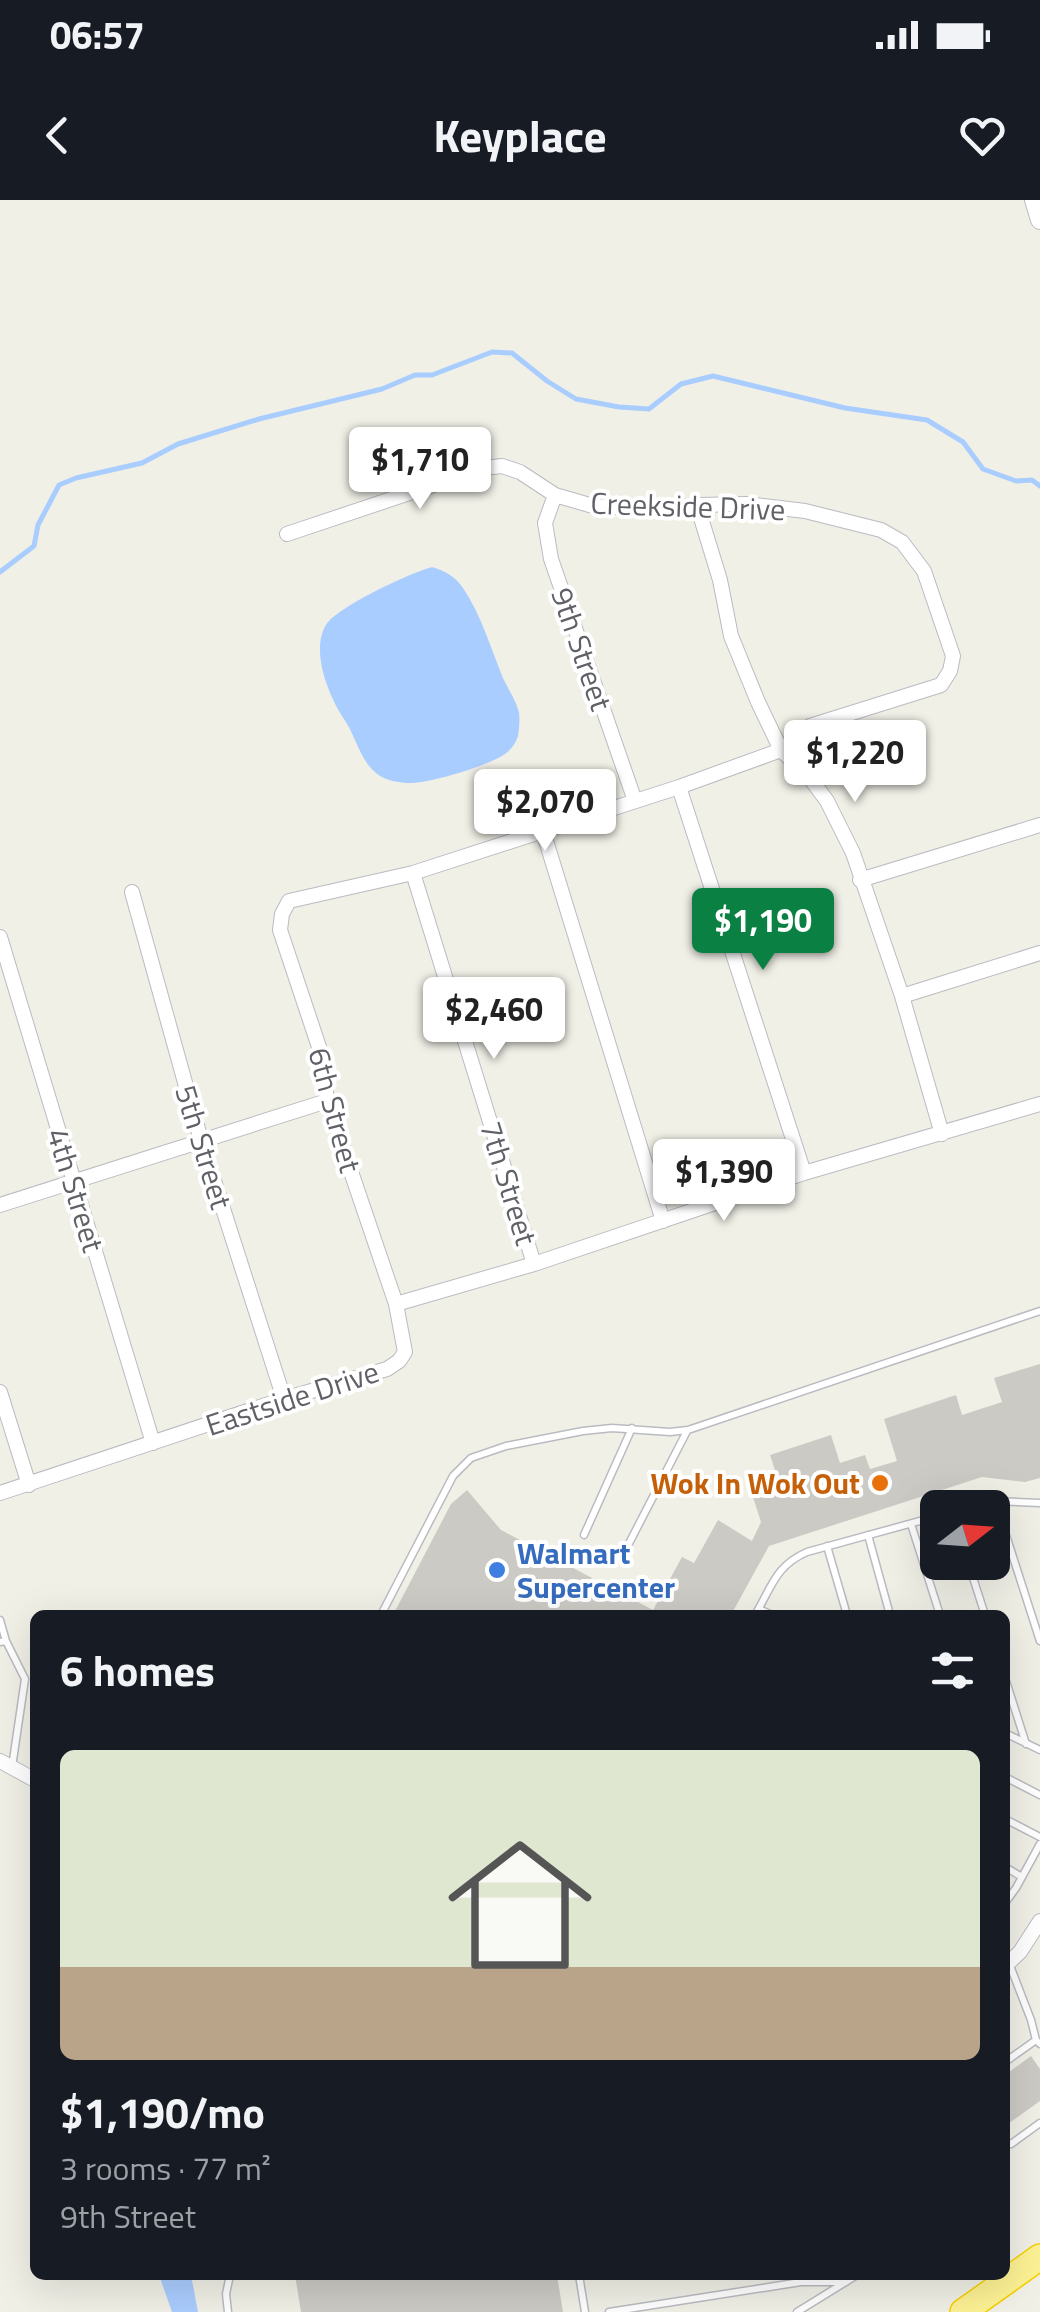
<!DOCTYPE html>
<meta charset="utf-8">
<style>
body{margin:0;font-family:"Titillium Web",sans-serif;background:#20242c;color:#f1f3f6;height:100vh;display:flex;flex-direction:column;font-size:38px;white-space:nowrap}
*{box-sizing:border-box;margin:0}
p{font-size:32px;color:#9ea1a6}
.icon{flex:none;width:55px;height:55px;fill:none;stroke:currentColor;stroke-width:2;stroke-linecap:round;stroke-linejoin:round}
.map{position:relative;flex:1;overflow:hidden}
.sheet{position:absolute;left:30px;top:1410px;width:980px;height:670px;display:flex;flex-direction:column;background:#171b24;border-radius:15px;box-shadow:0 10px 40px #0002}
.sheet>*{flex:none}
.needle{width:65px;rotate:73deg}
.tools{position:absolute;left:920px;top:1290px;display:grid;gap:20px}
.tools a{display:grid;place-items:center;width:90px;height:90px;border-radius:15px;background:#171b24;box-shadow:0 10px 40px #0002;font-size:50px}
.price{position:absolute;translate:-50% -85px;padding:0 22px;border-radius:10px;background:#fff;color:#222;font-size:32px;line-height:65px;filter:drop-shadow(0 2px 5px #0008)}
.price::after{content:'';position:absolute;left:50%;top:60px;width:30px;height:22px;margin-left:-15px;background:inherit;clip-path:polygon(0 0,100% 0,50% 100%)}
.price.selected{background:#0b8043;color:#fff}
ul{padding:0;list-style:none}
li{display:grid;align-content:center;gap:20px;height:530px;padding:0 30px}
li span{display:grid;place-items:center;height:310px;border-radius:15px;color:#555}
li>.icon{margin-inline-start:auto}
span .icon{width:180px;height:180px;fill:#fffc;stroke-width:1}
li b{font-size:42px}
h2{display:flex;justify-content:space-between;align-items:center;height:120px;padding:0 30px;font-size:42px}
.status{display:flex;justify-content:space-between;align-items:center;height:70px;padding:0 50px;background:#171b24;direction:ltr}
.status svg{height:28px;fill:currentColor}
header{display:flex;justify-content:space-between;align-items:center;height:130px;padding:0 30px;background:#171b24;font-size:45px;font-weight:700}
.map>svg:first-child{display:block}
</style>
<div class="status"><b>06:57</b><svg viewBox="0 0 49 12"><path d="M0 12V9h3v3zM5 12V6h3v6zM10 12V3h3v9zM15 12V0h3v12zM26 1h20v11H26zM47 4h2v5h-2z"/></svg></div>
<header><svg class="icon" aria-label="back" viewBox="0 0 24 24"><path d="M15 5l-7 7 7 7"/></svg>Keyplace<svg class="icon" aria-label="heart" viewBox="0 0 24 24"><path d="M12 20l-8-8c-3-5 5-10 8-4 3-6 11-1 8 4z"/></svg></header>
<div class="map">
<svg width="1040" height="2112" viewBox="0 0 1040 2112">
<rect width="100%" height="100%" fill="#f1f0e7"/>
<!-- water -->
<path fill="#aacdff" d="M432 367C445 371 455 376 463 388 481 414 491 449 503 478 508 489 517 502 519 513 520 519 519 530 518 536 516 543 511 550 505 554 487 566 431 583 410 583 400 583 389 581 380 576 360 563 357 538 344 519 329 497 310 450 326 425 337 407 410 373 432 367Z
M159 2075H191L198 2112H172Z"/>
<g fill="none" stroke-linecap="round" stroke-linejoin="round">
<!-- stream -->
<path stroke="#aacdff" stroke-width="5" d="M0 372 34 346 38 325 59 285 76 278 142 263 178 244 259 219 382 189 415 175H432L492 152 512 153 547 181 576 199 619 207 649 209 681 184 713 176 845 208 927 220 963 242 983 269 1016 281 1032 280 1040 286"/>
</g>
<!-- building -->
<path fill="#cccac4" d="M1040 1164V1278L1025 1282 982 1277 769 1346 731 1415H393L451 1304 467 1290 501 1330 653 1410 682 1357 694 1363 718 1320 752 1341 761 1322 751 1291 779 1283 770 1255 831 1235 840 1263 865 1255 870 1269 897 1261 884 1219 956 1195 962 1215 1002 1202 994 1178Z
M1031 1856 1040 1869V1901L1005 1926V1875Z
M295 2075H557L563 2112H301Z"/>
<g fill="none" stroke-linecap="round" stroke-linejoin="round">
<defs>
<path id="service" d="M995 1301 1040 1441
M970 1308 995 1301 1040 1303
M911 1324 940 1415
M584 1335 632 1228
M868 1335 890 1415
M827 1346 847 1415
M623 1355 687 1231
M968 1362 985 1415
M759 1409 772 1415
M381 1415 453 1276 471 1258 506 1246 583 1231 612 1228 670 1232 688 1230 1040 1111
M755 1415C772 1387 775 1366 807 1352L938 1316
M0 1420 6 1441
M0 1442 6 1441 25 1479 12 1567
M1005 1478 1026 1544
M1005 1533 1040 1550
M1005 1577 1040 1595
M1005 1619 1040 1637
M1005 1667 1022 1677
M1005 1703 1016 1688 1040 1644
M1009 1763 1031 1820 1036 1840 1040 1844
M1005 1862 1036 1840
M1005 1943 1011 1944 1040 1923
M579 2075 585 2112
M228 2112 226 2094 230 2075
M609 2112 801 2082H846
M797 2112 857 2075"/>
<path id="minor" d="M555 295 545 323 551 359 635 601
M697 305 720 380 731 436 758 502 781 550 810 578 827 601 853 653 902 796 942 934
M679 587 804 973
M543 631 663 1021
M413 673 534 1064
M860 680 1040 625
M132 692 201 940 284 1199
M0 737 153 1243
M902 796 1040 753
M0 1005 327 901
M396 1104 534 1064 804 973 1040 904
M0 1192 29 1285
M0 1293 284 1199 387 1169 399 1161 405 1152 396 1104 327 901 322 856 280 730 282 714 289 701 413 673 679 587 781 550 810 526 941 485 950 471 953 456 924 371 902 342 881 330 805 311 746 304 697 305 664 309 593 306 555 295 520 272 502 266 484 268 287 334
M0 1561 35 1580
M1005 1766 1020 1752 1040 1721"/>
<path id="tertiary" d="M1034 0 1040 20"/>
<path id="motorway" d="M963 2112 1040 2057"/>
</defs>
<!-- service casing -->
<use href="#service" stroke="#babbc1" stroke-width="9"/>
<!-- minor casing -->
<use href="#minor" stroke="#babbc1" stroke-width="16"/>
<!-- tertiary casing -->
<use href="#tertiary" stroke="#babbc1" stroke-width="20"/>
<!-- motorway casing -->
<use href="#motorway" stroke="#f7cf01" stroke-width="28"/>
<!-- service -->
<use href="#service" stroke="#fff" stroke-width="6"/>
<!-- minor -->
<use href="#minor" stroke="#fff" stroke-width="14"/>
<!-- tertiary -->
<use href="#tertiary" stroke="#fff" stroke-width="18"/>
<!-- motorway -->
<use href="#motorway" stroke="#fcf193" stroke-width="25"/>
</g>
<!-- markers -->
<circle fill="#e8710a" stroke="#fff" stroke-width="4" cx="880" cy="1283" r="10"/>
<circle fill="#3f7fe0" stroke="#fff" stroke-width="4" cx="497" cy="1370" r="10"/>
<g text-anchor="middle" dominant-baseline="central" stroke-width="8" stroke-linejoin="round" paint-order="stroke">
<!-- street labels -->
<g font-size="30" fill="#5f6167" stroke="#fff">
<text transform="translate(688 306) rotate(2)">Creekside Drive</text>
<text transform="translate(582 449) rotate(71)">9th Street</text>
<text transform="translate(335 910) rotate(75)">6th Street</text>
<text transform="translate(204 947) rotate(73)">5th Street</text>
<text transform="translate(509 983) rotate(73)">7th Street</text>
<text transform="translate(76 990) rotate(73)">4th Street</text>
<text transform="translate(292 1198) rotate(-18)">Eastside Drive</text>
</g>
<!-- food labels -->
<g font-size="30" font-weight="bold" fill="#c56008" stroke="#fff" text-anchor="end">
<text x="860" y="1283">Wok In Wok Out</text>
</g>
<!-- shop labels -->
<g font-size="30" font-weight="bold" fill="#366cbe" stroke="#fff" text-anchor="start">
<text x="517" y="1353">Walmart<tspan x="517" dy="34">Supercenter</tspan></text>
</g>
</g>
</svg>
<div class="tools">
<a><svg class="needle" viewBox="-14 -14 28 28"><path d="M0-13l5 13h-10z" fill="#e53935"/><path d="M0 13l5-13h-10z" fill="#9ea1a6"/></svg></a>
</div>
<b class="price" style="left:420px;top:312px">$1,710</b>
<b class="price" style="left:855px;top:605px">$1,220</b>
<b class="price" style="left:545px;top:654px">$2,070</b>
<b class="price selected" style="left:763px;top:773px">$1,190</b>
<b class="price" style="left:494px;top:862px">$2,460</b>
<b class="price" style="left:724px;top:1024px">$1,390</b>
<section class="sheet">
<h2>6 homes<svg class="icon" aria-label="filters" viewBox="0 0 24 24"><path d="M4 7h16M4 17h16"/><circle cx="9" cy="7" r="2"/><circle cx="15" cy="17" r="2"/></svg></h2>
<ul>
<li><span style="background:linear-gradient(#dfe7d0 70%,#b9a48a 0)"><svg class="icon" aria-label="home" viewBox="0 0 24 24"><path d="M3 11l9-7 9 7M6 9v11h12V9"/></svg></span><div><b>$1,190/mo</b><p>3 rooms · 77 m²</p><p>9th Street</p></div></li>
</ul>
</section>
</div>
